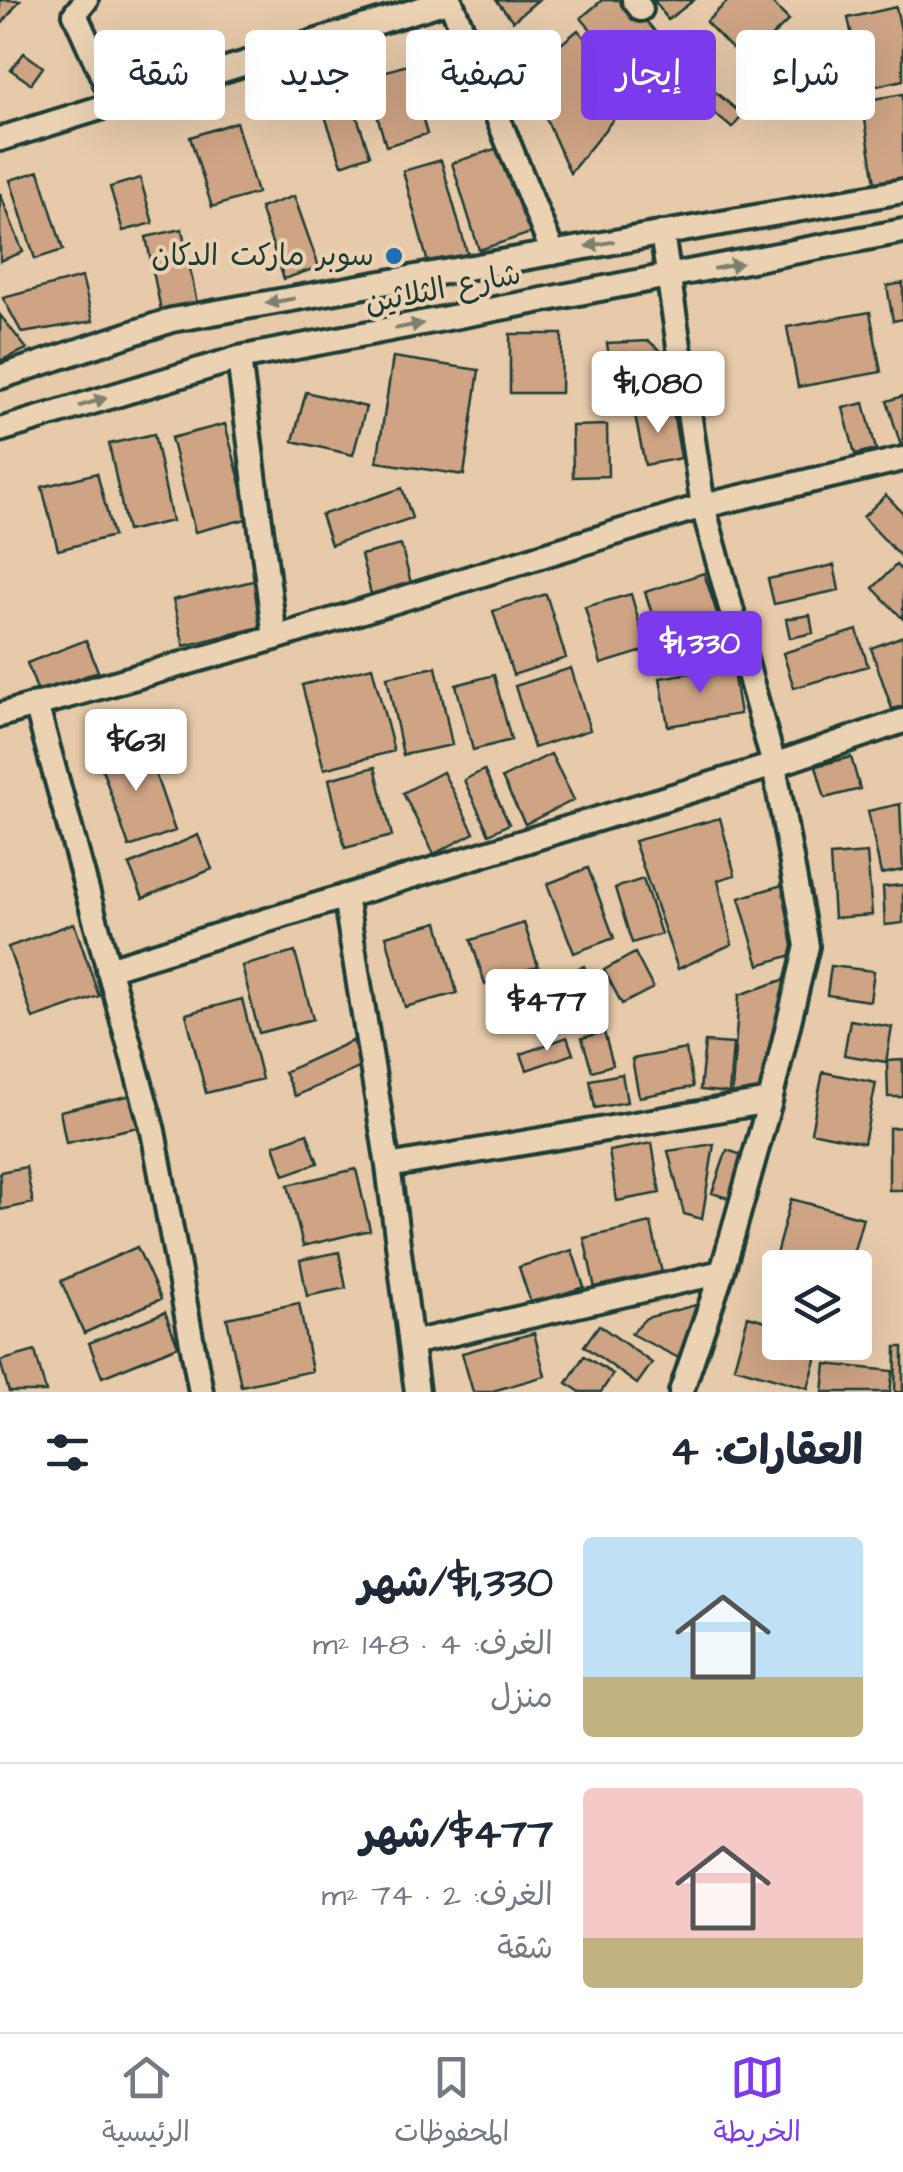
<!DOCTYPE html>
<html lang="ar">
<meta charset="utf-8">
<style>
body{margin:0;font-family:"Architects Daughter","Playpen Sans Arabic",sans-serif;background:#f2f2f3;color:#1f2937;direction:rtl;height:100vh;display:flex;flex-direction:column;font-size:38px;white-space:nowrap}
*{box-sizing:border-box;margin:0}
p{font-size:32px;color:#747a83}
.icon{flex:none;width:55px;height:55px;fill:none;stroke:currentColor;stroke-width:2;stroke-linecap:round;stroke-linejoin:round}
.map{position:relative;height:1392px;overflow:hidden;direction:ltr}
.sheet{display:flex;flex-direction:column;background:#fff;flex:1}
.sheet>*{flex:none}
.guide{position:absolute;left:30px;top:30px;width:845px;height:90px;direction:rtl;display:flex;gap:20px}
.tools{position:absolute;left:762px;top:1250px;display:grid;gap:20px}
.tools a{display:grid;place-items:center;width:110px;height:110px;border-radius:10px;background:#fff;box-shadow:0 10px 40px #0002;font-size:50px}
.price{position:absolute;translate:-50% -85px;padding:0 22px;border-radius:10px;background:#fff;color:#222;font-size:32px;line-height:65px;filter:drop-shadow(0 2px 5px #0008)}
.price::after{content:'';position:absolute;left:50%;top:60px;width:30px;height:22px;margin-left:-15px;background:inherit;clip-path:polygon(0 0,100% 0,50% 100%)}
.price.active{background:#7c3aed;color:#fff}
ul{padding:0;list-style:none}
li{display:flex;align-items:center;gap:30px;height:250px;padding:0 40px}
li+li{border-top:2px solid #e0e1e3}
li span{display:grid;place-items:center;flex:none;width:280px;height:200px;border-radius:10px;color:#555}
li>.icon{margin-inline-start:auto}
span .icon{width:120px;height:120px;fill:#fffc;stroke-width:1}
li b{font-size:42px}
h2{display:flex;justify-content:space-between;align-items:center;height:120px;padding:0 40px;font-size:42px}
.pill{padding:0 35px;border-radius:10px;background:#fff;box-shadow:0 10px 40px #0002;font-size:35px;line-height:90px}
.pill.active{background:#7c3aed;color:#fff}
.tab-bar{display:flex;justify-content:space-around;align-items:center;height:140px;border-top:2px solid #e0e1e3;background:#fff;font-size:28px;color:#747a83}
.tab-bar a{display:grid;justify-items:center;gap:5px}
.tab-bar .active{color:#7c3aed}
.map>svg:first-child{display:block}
</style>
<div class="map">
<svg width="903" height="1392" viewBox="0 0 903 1392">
<rect width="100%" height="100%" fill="#e7caaa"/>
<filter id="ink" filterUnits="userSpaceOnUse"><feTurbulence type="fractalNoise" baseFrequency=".01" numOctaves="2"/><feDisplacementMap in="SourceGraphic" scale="20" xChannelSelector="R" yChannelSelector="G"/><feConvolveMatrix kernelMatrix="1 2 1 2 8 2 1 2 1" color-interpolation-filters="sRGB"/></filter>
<g filter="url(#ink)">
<!-- building -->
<path fill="#cea484" stroke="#1f3d34" stroke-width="2.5" d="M0 0H20L1 25 0 24Z
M496 0H538L513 21Z
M602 0H629L667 46 631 77 581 18Z
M654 0H694L668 20Z
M729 0H769L789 20 745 62 706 22Z
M896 7 903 40V80L864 89 848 18Z
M578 30 632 96 570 173 526 73Z
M24 53 43 67 31 84 11 70Z
M678 61 743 115 732 128 667 74Z
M407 65 427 134 386 146 366 77Z
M347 88 370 155 342 165 319 99Z
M903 94V178L875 183 862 101Z
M236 122 257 193 212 207 190 137Z
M504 146 531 233 479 250 452 163Z
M441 160 468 256 429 267 403 171Z
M39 171 63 250 35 259 10 180Z
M140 178 153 223 123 231 110 187Z
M0 193 23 252 0 261Z
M294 196 319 267 284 279 260 208Z
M182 229 197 303 161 310 146 237Z
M82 277 93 321 22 333 3 298Z
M903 283V319L893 321 887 286Z
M870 312 881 372 798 387 787 327Z
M0 315 27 349 0 361Z
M510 334H562L561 393H510Z
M649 341 674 363 679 399 616 408 607 343Z
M393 357 479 370 464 475 377 462Z
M306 392 366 407 353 455 293 441Z
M903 396V445L901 446 887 401Z
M864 403 876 449 855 454 843 408Z
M672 407 681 458 645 465 635 415Z
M225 424 250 518 195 532 171 438Z
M607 425 608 476 573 477 572 426Z
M154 434 172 521 127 531 109 444Z
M97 473 113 536 58 550 42 487Z
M402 488 412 518 331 545 321 515Z
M886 495 903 513V559L863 517Z
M401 545 411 583 371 594 361 555Z
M834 565 839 590 774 604 768 579Z
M896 565 903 572V619L873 588Z
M704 573 723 632 664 652 645 592Z
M261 579 272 624 184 646 173 600Z
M546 594 566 658 513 675 493 611Z
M631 594 647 650 601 664 585 607Z
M810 615 813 633 790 638 786 619Z
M857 630 868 666 794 688 783 653Z
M903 636V706L892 709 871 648Z
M86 640 98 671 39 695 27 663Z
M732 666 740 714 668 726 660 678Z
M372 667 394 751 324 769 302 685Z
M436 667 452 745 403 755 387 677Z
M571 668 590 730 534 748 515 686Z
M494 675 511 740 473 750 456 685Z
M144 741 175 831 129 847 98 757Z
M551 754 574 800 525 824 502 778Z
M851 757 860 789 825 798 816 766Z
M375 767 392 836 345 848 329 779Z
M484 770 509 824 489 834 464 780Z
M443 772 474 833 434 854 403 793Z
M900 804 903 870 881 874 868 811Z
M720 818 735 875 718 880 732 944 678 969 634 841Z
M198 835 212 869 143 898 129 865Z
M867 853 872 915 834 918 830 856Z
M588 868 614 938 574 953 547 884Z
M643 879 661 934 632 943 615 888Z
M782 885 802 952 759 965 739 898Z
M903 885V923L885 925 883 887Z
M438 922 457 993 405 1007 386 936Z
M74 923 99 996 33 1019 8 947Z
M524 923 538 966 485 984 471 940Z
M295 952 313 1019 259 1033 242 966Z
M635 953 653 988 622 1004 604 970Z
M584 966 601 1013 546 1035 528 987Z
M831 966 874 971 870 1001 827 995Z
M792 977 768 1093 731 1104 739 995Z
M242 999 262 1079 206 1093 186 1014Z
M850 1020 892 1027 886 1062 844 1055Z
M604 1032 613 1065 592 1071 582 1038Z
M567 1037 573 1054 527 1070 521 1054Z
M352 1041 363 1066 295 1096 284 1072Z
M705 1042 733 1044 729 1093 700 1090Z
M686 1049 693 1087 639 1097 632 1059Z
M903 1060V1097H888L887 1061Z
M823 1072 876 1083 864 1143 811 1132Z
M622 1074 627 1102 595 1108 590 1080Z
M132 1095 138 1127 66 1143 60 1111Z
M903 1127V1190H889V1128Z
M307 1133 318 1163 284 1175 274 1145Z
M652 1143 660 1193 617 1201 609 1151Z
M714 1144 702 1219 684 1214 668 1151Z
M727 1150 748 1157 733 1200 712 1193Z
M26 1167 33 1203 0 1210V1172Z
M356 1169 370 1230 303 1246 288 1185Z
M791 1199 863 1218 849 1268H780V1299L765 1295Z
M651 1223 663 1278 596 1293 584 1238Z
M137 1247 161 1299 84 1333 61 1281Z
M572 1250 584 1287 531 1304 519 1267Z
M339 1252 346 1288 307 1296 300 1260Z
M707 1302 687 1362 631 1334 646 1318Z
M299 1303 312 1371 241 1386 227 1318Z
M165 1312 178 1346 102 1377 89 1343Z
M748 1316 780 1325V1342H821L808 1388 734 1367Z
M599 1325 652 1363 637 1384 584 1346Z
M534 1333 545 1376 489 1392H473L462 1353Z
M896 1347H903V1392H895Z
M35 1351 46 1392H9L0 1361Z
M584 1356 613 1374 601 1392H580L567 1383Z
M826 1364 893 1371 890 1392H823Z"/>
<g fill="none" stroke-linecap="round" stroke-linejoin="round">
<defs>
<path id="minor" d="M86 0 75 14 115 104
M450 0 553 253
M634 0 641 9
M0 139 450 0
M662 233 703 506 774 765 807 946 770 1101 722 1272 681 1392
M239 358 275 638
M0 377 172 320 903 191
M0 430 239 358 903 231
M36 704 153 1131 201 1392
M0 715 275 638 703 506 903 459
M345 896 388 1166 417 1392
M108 969 774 765 903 721
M388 1166 770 1101
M411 1343 722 1272"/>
</defs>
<!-- minor casing -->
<use href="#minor" stroke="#1f3d34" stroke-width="30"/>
<!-- minor -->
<use href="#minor" stroke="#ebd2b3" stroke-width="22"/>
</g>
<!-- one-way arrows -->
<defs><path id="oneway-solid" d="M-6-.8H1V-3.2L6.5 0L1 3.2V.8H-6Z" transform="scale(2.5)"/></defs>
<g fill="#7b806d">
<use href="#oneway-solid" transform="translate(600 244) rotate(170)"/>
<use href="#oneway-solid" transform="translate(728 266) rotate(-11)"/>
<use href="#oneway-solid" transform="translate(280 301) rotate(170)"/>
<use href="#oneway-solid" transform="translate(409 326) rotate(-11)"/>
<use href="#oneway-solid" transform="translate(93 402) rotate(-17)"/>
</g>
</g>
<!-- markers -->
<circle fill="#1f6fb2" stroke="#ebd2b3" stroke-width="4" cx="394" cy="256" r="10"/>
<g text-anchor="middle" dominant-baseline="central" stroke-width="8" stroke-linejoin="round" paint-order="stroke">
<!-- poi labels -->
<g font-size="30" fill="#1f3d34" stroke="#ebd2b3" text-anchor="end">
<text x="374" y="256">سوبر ماركت الدكان</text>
</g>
<!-- street labels -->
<g font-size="30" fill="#1f3d34" stroke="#ebd2b3">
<text transform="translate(443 289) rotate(-11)">شارع الثلاثين</text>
</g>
</g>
</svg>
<div class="tools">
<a><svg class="icon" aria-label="layers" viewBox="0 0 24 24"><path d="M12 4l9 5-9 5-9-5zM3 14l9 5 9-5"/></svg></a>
</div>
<b class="price" style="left:658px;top:436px">$1,080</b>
<b class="price active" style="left:700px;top:696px">$1,330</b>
<b class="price" style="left:136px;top:794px">$631</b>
<b class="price" style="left:547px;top:1054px">$477</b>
<div class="guide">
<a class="pill">شراء</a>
<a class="pill active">إيجار</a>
<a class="pill">تصفية</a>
<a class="pill">جديد</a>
<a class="pill">شقة</a>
</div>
</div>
<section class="sheet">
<h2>العقارات: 4<svg class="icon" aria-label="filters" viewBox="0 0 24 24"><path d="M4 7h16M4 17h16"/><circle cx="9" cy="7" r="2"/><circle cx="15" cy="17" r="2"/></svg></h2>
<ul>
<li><span style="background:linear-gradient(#bfe0f5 70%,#c2b280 0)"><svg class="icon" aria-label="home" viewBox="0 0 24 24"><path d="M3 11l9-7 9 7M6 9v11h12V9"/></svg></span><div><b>$1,330/شهر</b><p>الغرف: 4 · 148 m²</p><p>منزل</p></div></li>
<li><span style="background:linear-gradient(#f6c9c9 75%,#c2b280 0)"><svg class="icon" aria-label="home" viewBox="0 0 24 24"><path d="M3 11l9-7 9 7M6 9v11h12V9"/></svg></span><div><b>$477/شهر</b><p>الغرف: 2 · 74 m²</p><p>شقة</p></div></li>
</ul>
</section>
<nav class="tab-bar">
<a class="active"><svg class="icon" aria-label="map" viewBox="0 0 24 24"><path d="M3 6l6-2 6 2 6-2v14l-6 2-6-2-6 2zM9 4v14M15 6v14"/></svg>الخريطة</a>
<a><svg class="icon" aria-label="saved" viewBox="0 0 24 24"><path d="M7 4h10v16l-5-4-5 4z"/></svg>المحفوظات</a>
<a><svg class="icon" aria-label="home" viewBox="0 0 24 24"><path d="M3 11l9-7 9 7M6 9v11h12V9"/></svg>الرئيسية</a>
</nav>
